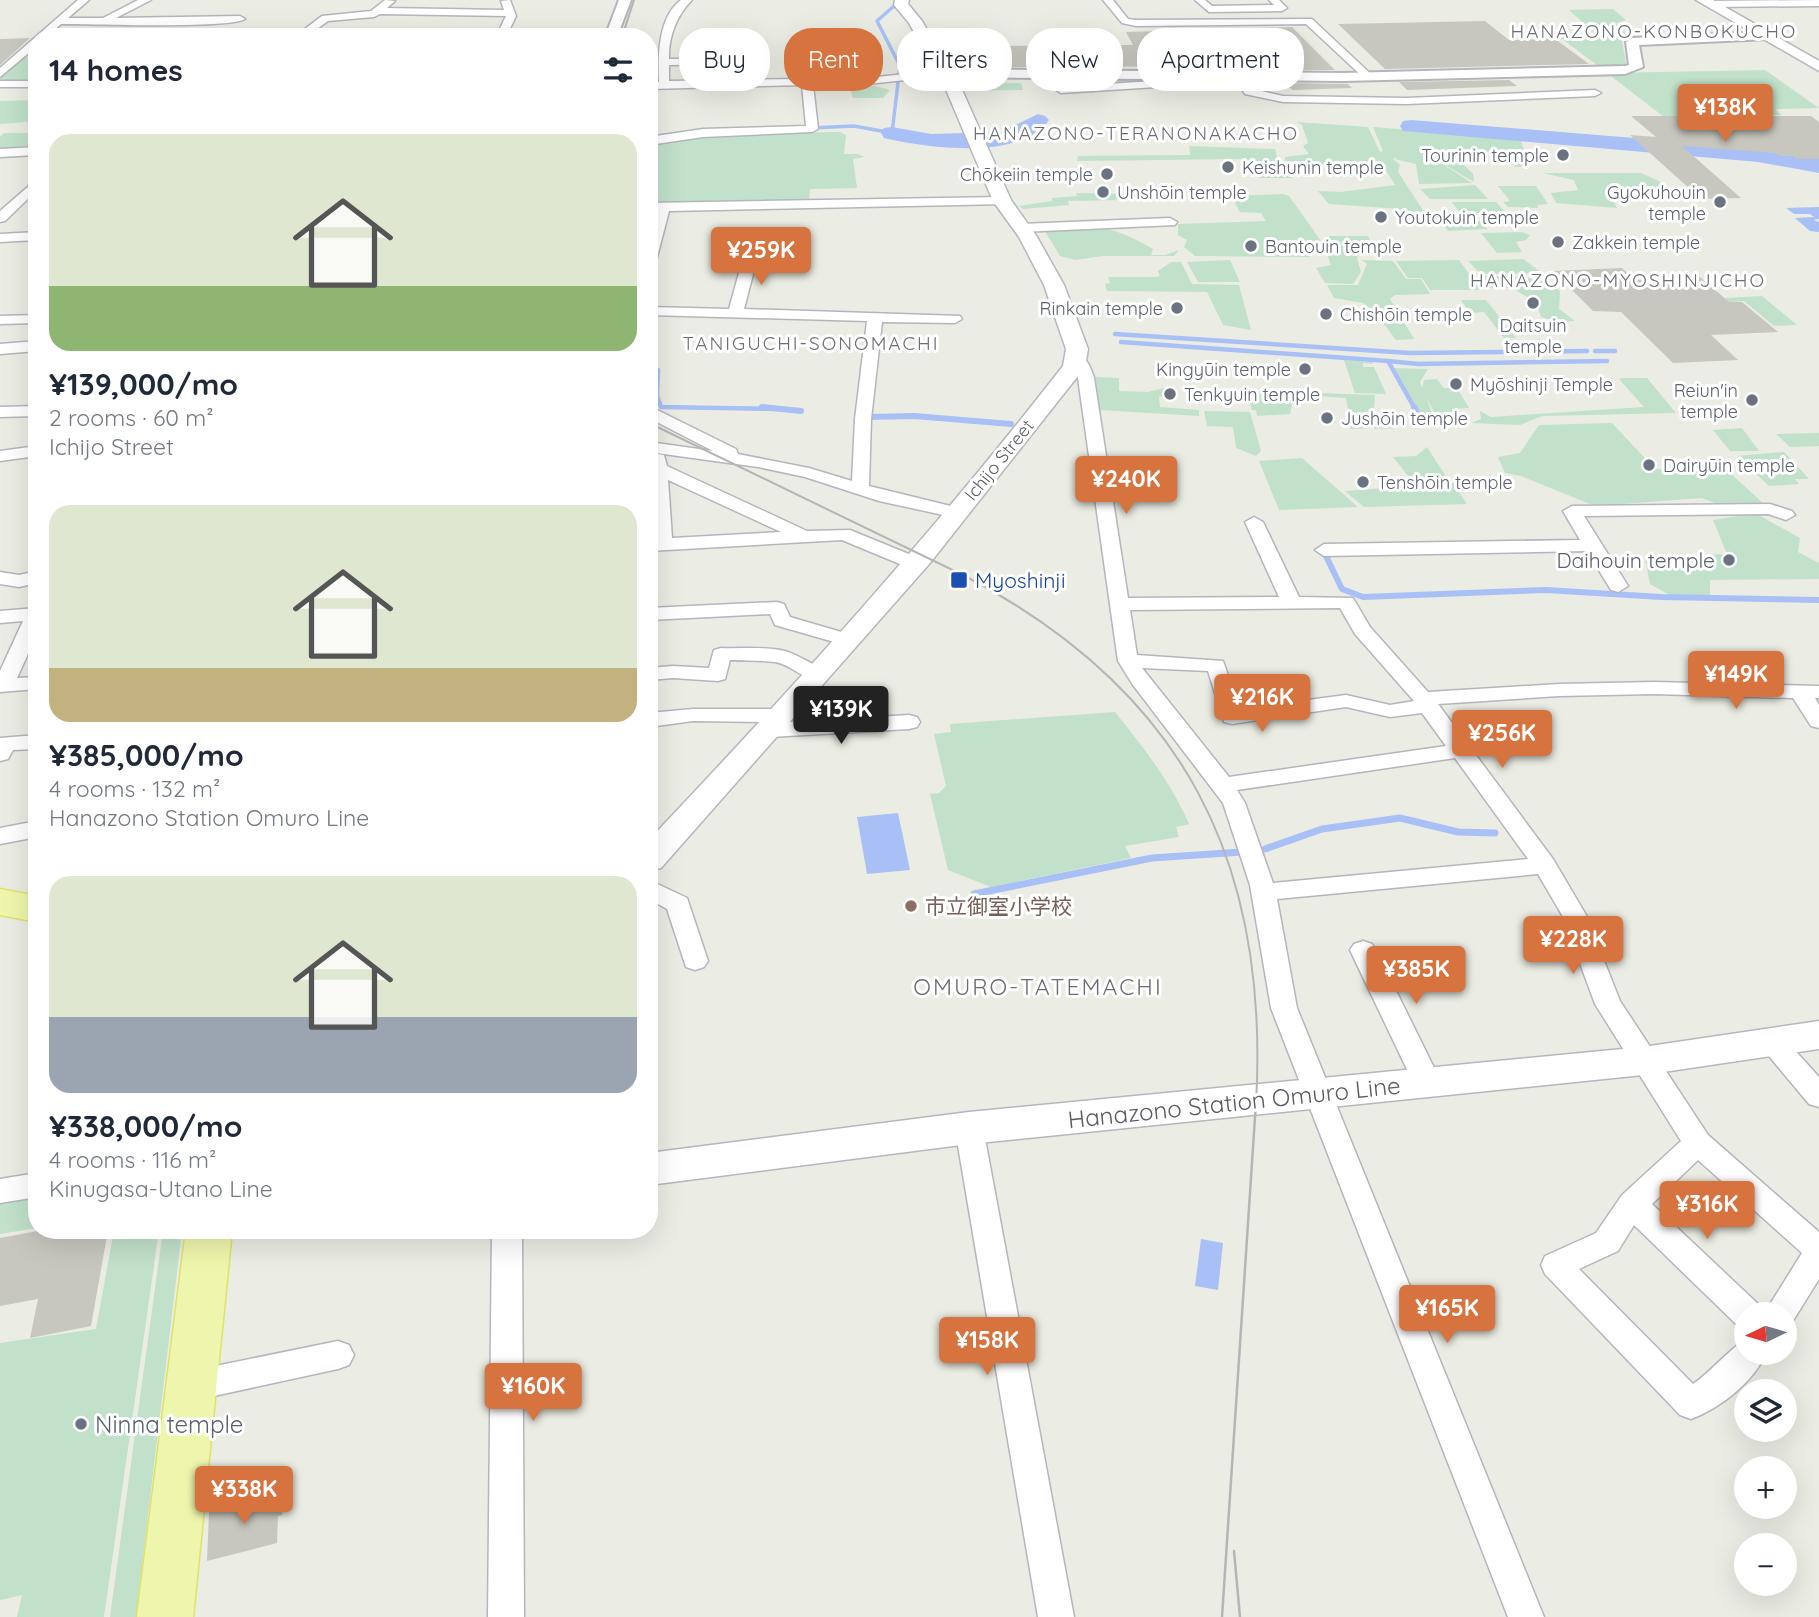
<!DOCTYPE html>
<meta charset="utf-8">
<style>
body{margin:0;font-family:Quicksand,"Noto Sans JP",sans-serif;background:#f6f6f7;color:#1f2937;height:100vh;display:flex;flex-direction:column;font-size:26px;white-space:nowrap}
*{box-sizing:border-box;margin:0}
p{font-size:23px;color:#747a83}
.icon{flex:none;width:38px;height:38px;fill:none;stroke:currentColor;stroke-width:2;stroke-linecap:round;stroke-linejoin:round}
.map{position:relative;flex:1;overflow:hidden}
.sheet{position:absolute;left:28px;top:28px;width:630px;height:1211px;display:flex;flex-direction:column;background:#fff;border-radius:28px;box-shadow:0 7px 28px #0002}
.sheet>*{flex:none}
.banner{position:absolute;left:679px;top:28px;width:665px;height:63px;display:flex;gap:14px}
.needle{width:46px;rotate:265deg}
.fabs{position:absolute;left:1734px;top:1302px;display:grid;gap:14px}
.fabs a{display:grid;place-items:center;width:63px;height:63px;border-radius:50%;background:#fff;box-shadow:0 7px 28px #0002;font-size:35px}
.price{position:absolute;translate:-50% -60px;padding:0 16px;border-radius:7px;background:#d7733e;color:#fff;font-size:23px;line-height:46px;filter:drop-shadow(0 2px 4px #0008)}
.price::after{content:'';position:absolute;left:50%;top:42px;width:21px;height:16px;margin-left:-10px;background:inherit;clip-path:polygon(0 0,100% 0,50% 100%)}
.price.on{background:#222;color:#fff}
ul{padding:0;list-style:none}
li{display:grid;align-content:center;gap:14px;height:371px;padding:0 21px}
li span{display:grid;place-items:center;height:217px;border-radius:21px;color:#555}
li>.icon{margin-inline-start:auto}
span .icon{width:126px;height:126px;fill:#fffc;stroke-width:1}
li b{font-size:30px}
h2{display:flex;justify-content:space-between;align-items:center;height:84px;padding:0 21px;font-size:30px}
.tag{padding:0 24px;border-radius:28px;background:#fff;box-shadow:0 7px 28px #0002;font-size:24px;line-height:63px}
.tag.on{background:#d7733e;color:#fff}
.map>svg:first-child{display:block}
</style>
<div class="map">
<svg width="1819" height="1617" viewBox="0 0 1819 1617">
<rect width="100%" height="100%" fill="#ebece3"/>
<!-- green -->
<path fill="#c1e1ca" d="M1613 9 1626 20 1616 23 1626 34H1596L1569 10Z
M228 31 220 37H70L71 36Z
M1554 33 1629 38 1622 40 1626 65 1601 68Z
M37 56V75L28 82H0V79L24 57Z
M1765 70 1819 108 1775 109 1781 115 1664 117 1607 73Z
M1063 75 1225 78 1066 88Z
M848 83H864L890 90 883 98H853Z
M1021 83 1023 90 960 91 955 85Z
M37 100V121L0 124V101Z
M1296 122 1368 127 1380 152 1383 151 1373 127 1520 139 1524 150 1511 154 1528 166 1515 167 1503 155 1509 153 1450 151 1473 174 1474 182 1430 156 1472 183 1419 184 1416 164 1395 159 1396 156 1393 159 1400 165 1398 172 1432 224 1417 225 1401 209 1329 204 1318 191 1341 192 1395 185 1385 169C1362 165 1338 154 1317 167L1285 161V157L1309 154 1303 146 1308 143 1302 125Z
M840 132 846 135 844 154H858L864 157 853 159 857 188 810 189 809 202 649 205V143L707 134Z
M4 133H37V145L33 149 0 152V137Z
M1189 146 1275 149 1279 163 1293 178H1260L1244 159 1077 161 1078 156 1190 155Z
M1542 173H1641L1661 182 1663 190 1611 196 1617 208 1556 203 1551 193 1578 190 1574 180Z
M1475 185 1488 199H1430L1420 189Z
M1498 186H1536L1548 204 1538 205V208L1508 207 1503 202 1510 201Z
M1163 188H1170L1175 199 1068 201 1069 205 1023 209 1019 206 1052 201V198L1077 196 1076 193 1136 194 1141 190Z
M1283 194 1289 196 1326 248 1308 257 1195 256 1184 247 1187 240 1178 235V224L1266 221 1261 213 1240 212 1231 196Z
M1452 202H1496L1512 219 1487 220 1481 213H1460Z
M1441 213H1452L1460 222 1480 221 1488 229 1448 231 1440 220Z
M1087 226C1110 226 1134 238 1153 249L1151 255H1165L1179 250 1174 256H1102L1076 260 1060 256 1043 228 1072 227 1082 230Z
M1522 232 1530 235 1526 240 1516 242 1522 252 1497 253 1481 233Z
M1330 236H1368L1374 250 1362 251 1357 258 1361 272 1353 284 1325 283 1316 268 1331 265 1326 252 1332 248 1325 240Z
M1523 259 1542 273 1481 274 1468 261Z
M1230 260 1240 282H1198L1187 262Z
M1362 260 1393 261 1406 279H1421L1430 294 1395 295 1390 299 1414 339 1396 340 1374 311 1363 303 1334 298 1327 285H1358L1367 264Z
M1459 260 1481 290H1430L1422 278H1408L1396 261Z
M1171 262H1181L1192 284 1239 285 1251 330 1223 325 1207 292 1107 291 1105 284 1110 283 1108 277H1155L1160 276 1158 271Z
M1484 276C1508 276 1541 275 1560 291L1559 309 1575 321 1558 322 1541 317 1537 303 1512 288H1484L1481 284Z
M1762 296 1797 325 1774 326 1744 301 1729 302 1725 298Z
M1461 300H1486L1516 338H1504L1484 312 1470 313Z
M1344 360 1372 362 1373 364 1363 363V367H1374L1386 394 1355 393Z
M1391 368 1428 369 1420 382 1422 388 1424 380 1437 379 1444 388H1457L1469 408 1452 409 1458 418 1438 419 1426 397 1432 413 1418 416Z
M1095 377 1119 378V391L1148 392 1164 388V396L1159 397 1160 407 1199 410V416L1100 410Z
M1623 378H1647L1676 413 1542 416 1520 425 1471 423 1481 419 1480 411 1491 417 1644 407 1619 379Z
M1256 393 1294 394 1290 414 1257 416 1256 410H1252L1249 398Z
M1317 393 1375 395 1373 420H1399L1401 423 1396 424 1399 428 1375 429 1372 424 1371 428 1351 429 1346 398 1318 396Z
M1204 411 1250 412 1261 451 1256 456 1236 448 1233 427 1207 426Z
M1612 423 1655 469 1730 473 1764 504 1730 509 1702 498 1595 506 1521 476 1505 473 1498 457 1520 453 1539 425Z
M1742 428 1759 451H1730L1713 430Z
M1819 433V446L1790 447 1776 434Z
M1427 447 1447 478 1414 483 1393 457 1416 456Z
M1784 452 1809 479H1795L1799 484 1769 486 1737 456Z
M1302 458 1358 507 1279 510 1259 461Z
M1453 483 1467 504 1364 507 1345 491Z
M1755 513 1800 538 1798 552 1819 563V579L1710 580V599H1677L1650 584 1645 557 1727 554 1713 520Z
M1115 712C1143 747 1171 782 1189 824L1176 827 1179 837 1125 846 1131 858 991 887 948 870 930 794 939 793 946 786 934 734 951 732 950 724Z
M37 1197V1228L0 1234V1203Z
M114 1230H159L104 1617H17L22 1595 0 1600V1343L96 1329Z
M163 1230H182L136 1617H110Z"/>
<!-- water -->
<path fill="#a9c0f6" d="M1819 207V219L1813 220 1819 222V232L1810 231 1795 218 1814 217 1810 214H1794L1786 208Z
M898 813 910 870 867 874 857 817Z
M1201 1239 1223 1243 1218 1290 1195 1286Z"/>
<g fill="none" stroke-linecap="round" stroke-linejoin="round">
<!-- stream-far3 -->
<path stroke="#a9c0f6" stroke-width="3.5" d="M810 128 854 126 892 133 900 66 877 21 894 6
M649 137 673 134"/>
<!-- stream-far2 -->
<path stroke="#a9c0f6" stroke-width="4.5" d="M1115 334 1410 353 1587 351
M1121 342 1388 361
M1595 351H1615
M649 368 658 370 657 396 661 407 781 409
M1415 409 1388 361 1418 364 1607 361"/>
<!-- stream-far1 -->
<path stroke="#a9c0f6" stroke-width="6" d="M762 407 801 411
M1414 407 1421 420
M870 417 914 416 1011 424
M1324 552 1342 589 1363 597 1546 590 1661 597 1819 600"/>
<!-- stream -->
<path stroke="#a9c0f6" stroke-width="7" d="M1265 849 1322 829 1400 818 1458 832 1495 833
M974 894 1152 858 1242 852"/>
<!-- river -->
<path fill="#a9c0f6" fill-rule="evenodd" d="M1038 114 1045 116 1049 120C1020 161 926 148 884 138L881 133 884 128 892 127 931 134 1001 132Z
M1411 120 1758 148 1819 159V173L1758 162 1403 131 1400 126 1403 121Z"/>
</g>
<!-- building -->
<path fill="#c7c7bf" d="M1485 21 1509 40 1555 39 1589 64 1385 69 1338 24Z
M1292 27 1335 70H1270L1265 66 1004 67 999 66 991 46 1133 45 1126 32Z
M30 38 0 65V39Z
M1509 80 1517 86 1407 90 1399 82Z
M1282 83 1348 84 1352 88 1293 90Z
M1631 116H1811L1819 122V159H1796L1793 156H1780L1775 153 1682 146 1741 198 1701 199 1630 135 1656 137Z
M1622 268 1635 280 1700 277 1729 302H1742L1778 332 1711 335 1738 360 1673 363 1621 312 1593 311 1553 271Z
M43 1230H108L91 1326 30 1338 38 1299 0 1306V1238Z
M286 1491 282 1515 278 1516 277 1543 207 1561 209 1512Z"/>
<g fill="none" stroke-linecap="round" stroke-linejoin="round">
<defs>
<path id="minor" d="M78 0H89L68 18H103L138 0H151L116 18 240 16 245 19C230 29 90 24 61 24L46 37H37V46L0 77V68Z
M385 0 395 1 387 8 504 10 501 1 510 0 516 16 506 37H496L506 16 380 14 374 17 328 21 306 37H294L322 16 371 11Z
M681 0H692C677 15 668 37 669 59L753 58 758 61 753 64 669 65V81L867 78 944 70 949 73 944 76 867 84 813 85 818 129 812 132 703 137 649 145V137L703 129 806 126 802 85 649 89V83L659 82C658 56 658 17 681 0Z
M1103 0H1113L1128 19 1136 20 1312 19 1374 77 1365 79 1306 24 1136 26 1122 23Z
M1195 0H1205L1212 6 1274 5 1269 0H1279L1287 8 1282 11 1209 12Z
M1819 0V6L1710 7 1705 4 1710 1Z
M1237 72 1241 73 1253 89 1283 96 1407 98 1595 90 1601 93 1595 96 1407 104 1283 102 1245 94 1237 82 1061 93 1056 90 1061 87 1232 76Z
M0 81H37V87H0Z
M37 147V155L0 157V149Z
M37 179V190L5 221 0 222V211Z
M1002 197 1008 201 1007 204 669 211 656 261 649 265V234L656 211H649V203Z
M1170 218 1177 222 1175 225 1021 232 1014 228 1021 224Z
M37 232V240L0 242V234Z
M752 247 759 251 744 309 960 316 962 319 955 323 882 322 871 419 869 486 963 509 966 513 963 517 957 518 879 501 805 477 758 467 649 452V442L713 451 649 418V406L736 449 738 454 809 468 852 481 855 419 867 321 649 315V307L729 309 745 251Z
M37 315V323L0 324V316Z
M37 341V351L0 354V344Z
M1075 352C1086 355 1091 368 1094 378L1128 598 1279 597 1245 522 1254 517 1263 522 1299 597 1353 598 1370 627 1428 692 1559 684 1654 682 1819 686V698H1815L1819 705V728L1811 726 1793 698 1654 694 1559 696 1438 704 1553 859 1586 915 1620 1001 1708 1135 1819 1232V1279L1791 1324 1785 1326V1314H1764L1802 1253 1698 1160 1652 1204 1758 1304 1762 1314H1746V1328L1736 1324 1634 1225 1618 1251 1579 1269 1693 1384C1710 1373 1732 1346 1746 1340V1353H1766C1754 1382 1720 1408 1691 1419L1680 1415 1545 1274 1541 1265 1545 1256 1596 1233 1622 1195 1681 1141 1595 1004 1562 915 1538 874 1277 899 1297 1008 1544 1617H1508L1271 1008 1250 885 1223 803 1133 685 1118 661 1078 378 1075 368 1067 357ZM1340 608 1355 634 1414 701 1390 705 1346 695 1240 709 1223 661 1137 655 1130 610ZM1142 668 1208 671 1224 722 1232 724 1346 707 1390 717 1422 713 1446 746 1229 777ZM1455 758 1528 859 1273 883 1245 803 1237 790Z
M37 406V416L0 417V407Z
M37 446V456L0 461V451Z
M658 454 664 455 667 466 807 531 850 530 921 559 923 563 921 567H907L842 540 649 551V539H654L649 459ZM668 480 781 532 672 538Z
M1770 504 1792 511 1795 515 1786 520 1768 514 1584 516 1628 586 1618 592 1611 590 1587 551 1324 556 1315 550 1324 544 1580 540 1563 511 1572 506Z
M37 571V583L19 587 0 584V572L19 575Z
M777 602 784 604 790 617 855 636 858 640 855 644 848 646 775 625 770 614 649 620V608Z
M37 608V634L17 678 37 677V689L0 692V671L23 621 0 623V611Z
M721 648C741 649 765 646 785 651 801 656 809 664 826 669L829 673 826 677C802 683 794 665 775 662 761 660 745 661 730 660L725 679 718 681 673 678 649 680V668L673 666 709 668 714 650Z
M693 709H769L788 714 791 719 788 722 909 715 917 717 920 722 917 727 909 729 770 737 762 735 759 730 762 725 771 723 768 722 693 721 649 727V713Z
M37 735V749L13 750 8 759 0 761V738Z
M37 821V837L0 844V828Z
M649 880 687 898 708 961 704 967 695 970 686 967 667 909 649 899Z
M1363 941 1372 944 1376 950 1441 1082 1437 1090 1427 1093 1417 1090 1413 1082 1350 950 1354 944Z
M1772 1032 1781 1035 1819 1077V1107L1809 1104 1763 1049 1759 1042 1763 1035Z
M969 1117 979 1120 983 1128 1074 1617H1038L955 1128 959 1120Z
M37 1173V1197L0 1203V1179Z
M492 1230H522L524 1617H488Z
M338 1341 349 1345 354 1355 349 1365 338 1369 191 1401 180 1397 175 1386 180 1375 191 1371Z"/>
<path id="tertiary" d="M619 0H631L617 37H605Z
M1764 32 1770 36 1768 39 1639 45 1643 67 1625 74 1343 81 944 77 937 73 944 69 1343 73 1625 66 1629 65 1626 42 1632 38Z"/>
<path id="secondary" d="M895 0H909L908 4 922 21 963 92 1011 200 1037 237 1064 285 1088 349 1085 367 930 563 661 868 649 871V840C794 687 934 532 1063 366L1066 349 1044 285 1019 237 993 201 947 92 909 23 894 5Z
M1696 0H1713L1819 61V71Z
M1819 1021V1049L1643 1075 969 1144 649 1185V1153L969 1112 1643 1047Z"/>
<path id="primary" d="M0 889 37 896V922L0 915Z
M186 1230H232L193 1617H137Z"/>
</defs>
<!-- minor casing -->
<use href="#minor" stroke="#b5b6bc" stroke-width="3"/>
<!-- tertiary casing -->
<use href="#tertiary" stroke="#b5b6bc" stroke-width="4"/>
<!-- secondary casing -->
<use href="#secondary" stroke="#b6b7bd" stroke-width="3"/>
<!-- primary casing -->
<use href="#primary" stroke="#e2e165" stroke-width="3"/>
<!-- minor -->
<use href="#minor" fill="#fff" fill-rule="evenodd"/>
<!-- tertiary -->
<use href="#tertiary" fill="#fff" fill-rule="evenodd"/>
<!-- secondary -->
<use href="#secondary" fill="#fff" fill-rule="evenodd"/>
<!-- primary -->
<use href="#primary" fill="#eef6ad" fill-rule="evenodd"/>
<!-- tram-far1 -->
<path stroke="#b5b5b6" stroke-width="2" d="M622 37 634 0
M649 423 965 576C1183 690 1270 861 1256 1104"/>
<!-- tram -->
<path stroke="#b5b5b6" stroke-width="2.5" d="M1234 1551 1240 1617
M1222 1617 1256 1102"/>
</g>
<!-- markers -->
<g fill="#6b7280" stroke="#fff" stroke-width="2.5">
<circle cx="1563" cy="155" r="7"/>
<circle cx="1228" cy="167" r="7"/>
<circle cx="1107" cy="174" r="7"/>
<circle cx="1103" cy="192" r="7"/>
<circle cx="1720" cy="202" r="7"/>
<circle cx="1381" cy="217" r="7"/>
<circle cx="1558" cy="242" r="7"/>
<circle cx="1251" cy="246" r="7"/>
<circle cx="1533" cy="303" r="7"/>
<circle cx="1177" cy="308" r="7"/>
<circle cx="1326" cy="314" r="7"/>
<circle cx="1305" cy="369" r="7"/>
<circle cx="1456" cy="384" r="7"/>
<circle cx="1170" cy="394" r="7"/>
<circle cx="1752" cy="400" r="7"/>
<circle cx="1327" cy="418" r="7"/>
<circle cx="1649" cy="465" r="7"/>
<circle cx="1363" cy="482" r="7"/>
<circle cx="1729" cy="560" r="7"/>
<circle cx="81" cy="1424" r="7"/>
</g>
<rect fill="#1a4fb4" stroke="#fff" stroke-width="2.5" x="950" y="571" width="18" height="18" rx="3.5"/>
<circle fill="#8d6e63" stroke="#fff" stroke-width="2.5" cx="911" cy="906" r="7"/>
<g text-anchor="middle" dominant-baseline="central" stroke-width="6" stroke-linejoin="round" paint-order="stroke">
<!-- far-worship labels -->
<g font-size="18" fill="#5b616d" stroke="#fff" text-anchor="start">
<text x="1549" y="155" text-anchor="end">Tourinin temple</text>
<text x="1242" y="167">Keishunin temple</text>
<text x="1093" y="174" text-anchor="end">Chōkeiin temple</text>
<text x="1117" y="192">Unshōin temple</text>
<text x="1706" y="192" text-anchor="end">Gyokuhouin<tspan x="1706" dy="21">temple</tspan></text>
<text x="1395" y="217">Youtokuin temple</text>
<text x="1572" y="242">Zakkein temple</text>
<text x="1265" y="246">Bantouin temple</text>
<text x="1163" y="308" text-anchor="end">Rinkain temple</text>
<text x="1340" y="314">Chishōin temple</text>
<text x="1533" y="325" text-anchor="middle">Daitsuin<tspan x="1533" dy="21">temple</tspan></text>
<text x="1291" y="369" text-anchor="end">Kingyūin temple</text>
<text x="1470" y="384">Myōshinji Temple</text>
<text x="1738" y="390" text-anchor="end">Reiun'in<tspan x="1738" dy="21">temple</tspan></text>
<text x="1184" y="394">Tenkyuin temple</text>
<text x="1341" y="418">Jushōin temple</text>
<text x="1663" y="465">Dairyūin temple</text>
<text x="1377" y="482">Tenshōin temple</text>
</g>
<!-- far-street labels -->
<g font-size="18" fill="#5b5c62" stroke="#fff">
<text transform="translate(999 460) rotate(-51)">Ichijo Street</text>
</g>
<!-- far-neighbourhood labels -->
<g font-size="19" letter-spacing="2" fill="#6c6e74" stroke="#fff">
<text x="1654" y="31">HANAZONO-KONBOKUCHO</text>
<text x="1136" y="133">HANAZONO-TERANONAKACHO</text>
<text x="1618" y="280">HANAZONO-MYOSHINJICHO</text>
<text x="811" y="343">TANIGUCHI-SONOMACHI</text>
</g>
<!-- worship labels -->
<g font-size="21" fill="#5b616d" stroke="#fff" text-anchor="end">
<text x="1715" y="560">Daihouin temple</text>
</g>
<!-- transit labels -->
<g font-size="21" fill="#164399" stroke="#fff" text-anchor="start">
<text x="975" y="580">Myoshinji</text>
</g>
<!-- education labels -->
<g font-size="21" fill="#785e54" stroke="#fff" text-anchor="start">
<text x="925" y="906">市立御室小学校</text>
</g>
<!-- neighbourhood labels -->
<g font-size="23" letter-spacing="2" fill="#6c6e74" stroke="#fff">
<text x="1038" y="986">OMURO-TATEMACHI</text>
</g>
<!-- near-street labels -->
<g font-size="24" fill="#5b5c62" stroke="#fff">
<text transform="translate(1234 1102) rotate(-6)">Hanazono Station Omuro Line</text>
</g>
<!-- near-worship labels -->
<g font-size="24" fill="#5b616d" stroke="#fff" text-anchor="start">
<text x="95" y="1424">Ninna temple</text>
</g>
</g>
</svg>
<div class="fabs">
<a><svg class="needle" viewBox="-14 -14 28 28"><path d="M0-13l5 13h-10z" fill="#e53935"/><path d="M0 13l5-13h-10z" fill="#747a83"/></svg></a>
<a><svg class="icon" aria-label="layers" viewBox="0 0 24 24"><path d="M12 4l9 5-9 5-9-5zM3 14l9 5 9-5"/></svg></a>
<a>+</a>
<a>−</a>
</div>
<b class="price" style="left:1725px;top:144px">¥138K</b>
<b class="price" style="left:761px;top:287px">¥259K</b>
<b class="price" style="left:1126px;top:516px">¥240K</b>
<b class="price" style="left:1736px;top:711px">¥149K</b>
<b class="price" style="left:1262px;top:734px">¥216K</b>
<b class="price on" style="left:841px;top:746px">¥139K</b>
<b class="price" style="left:1502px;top:770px">¥256K</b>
<b class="price" style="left:1573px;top:976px">¥228K</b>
<b class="price" style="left:1416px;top:1006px">¥385K</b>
<b class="price" style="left:1707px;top:1241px">¥316K</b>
<b class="price" style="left:1447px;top:1345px">¥165K</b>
<b class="price" style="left:987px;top:1377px">¥158K</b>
<b class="price" style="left:533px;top:1423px">¥160K</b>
<b class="price" style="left:244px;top:1526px">¥338K</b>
<div class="banner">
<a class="tag">Buy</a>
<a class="tag on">Rent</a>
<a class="tag">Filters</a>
<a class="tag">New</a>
<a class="tag">Apartment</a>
</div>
<section class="sheet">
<h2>14 homes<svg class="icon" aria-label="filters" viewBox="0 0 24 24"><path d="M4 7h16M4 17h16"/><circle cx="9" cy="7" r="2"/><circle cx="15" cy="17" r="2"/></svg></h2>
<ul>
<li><span style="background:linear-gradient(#dfe7d0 70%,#8fb573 0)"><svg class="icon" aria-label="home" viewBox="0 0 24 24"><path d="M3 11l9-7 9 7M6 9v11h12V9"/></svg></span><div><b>¥139,000/mo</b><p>2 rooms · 60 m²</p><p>Ichijo Street</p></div></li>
<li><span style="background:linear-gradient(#dfe7d0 75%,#c2b280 0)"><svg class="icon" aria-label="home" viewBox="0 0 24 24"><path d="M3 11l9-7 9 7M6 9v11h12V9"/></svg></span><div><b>¥385,000/mo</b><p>4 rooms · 132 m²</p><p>Hanazono Station Omuro Line</p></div></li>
<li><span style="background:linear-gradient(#dfe7d0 65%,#9aa5b1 0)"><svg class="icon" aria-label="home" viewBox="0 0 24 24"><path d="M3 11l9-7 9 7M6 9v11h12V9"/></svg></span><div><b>¥338,000/mo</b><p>4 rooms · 116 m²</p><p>Kinugasa-Utano Line</p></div></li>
</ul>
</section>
</div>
